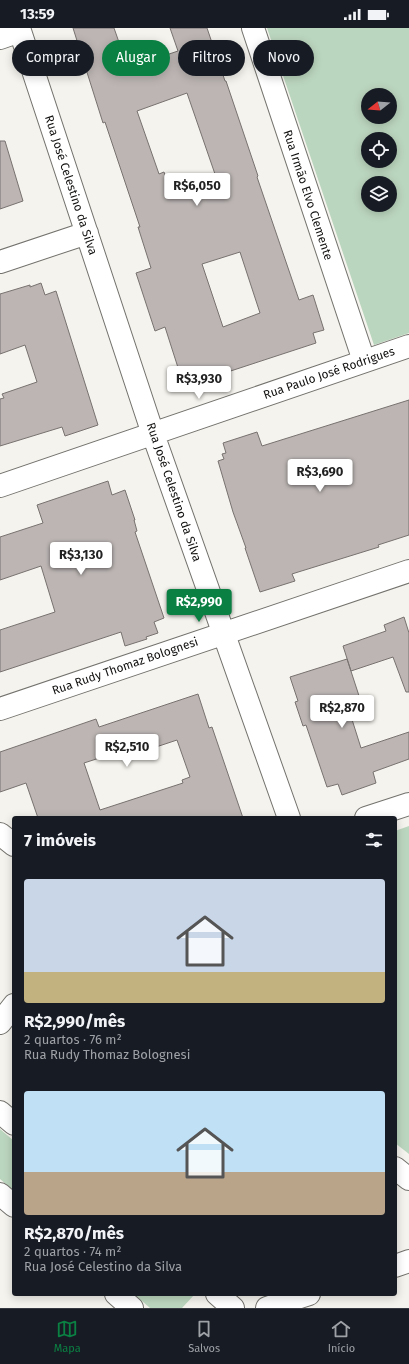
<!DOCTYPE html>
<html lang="pt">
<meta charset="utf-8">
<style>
body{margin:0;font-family:"Fira Sans",sans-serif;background:#20242c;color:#f1f3f6;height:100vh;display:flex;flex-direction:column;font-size:15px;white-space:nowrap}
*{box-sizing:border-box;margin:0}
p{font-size:13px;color:#9ea1a6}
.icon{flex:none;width:22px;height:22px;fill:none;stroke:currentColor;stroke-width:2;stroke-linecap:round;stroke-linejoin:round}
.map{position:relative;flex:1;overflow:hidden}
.drawer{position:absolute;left:12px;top:788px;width:385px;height:480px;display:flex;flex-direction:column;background:#171b24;border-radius:4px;box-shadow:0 2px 10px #0003}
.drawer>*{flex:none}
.top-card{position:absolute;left:12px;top:12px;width:385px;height:36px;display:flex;gap:8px}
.needle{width:26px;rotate:253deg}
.controls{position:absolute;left:361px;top:60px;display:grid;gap:8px}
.controls a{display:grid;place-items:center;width:36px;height:36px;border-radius:50%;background:#171b24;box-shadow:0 2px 10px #0003;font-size:20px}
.price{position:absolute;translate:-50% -34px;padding:0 9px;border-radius:4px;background:#fff;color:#222;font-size:13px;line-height:26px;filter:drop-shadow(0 1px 2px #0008)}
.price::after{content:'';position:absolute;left:50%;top:24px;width:12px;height:9px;margin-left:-6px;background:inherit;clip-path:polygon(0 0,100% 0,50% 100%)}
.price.active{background:#0b8043;color:#fff}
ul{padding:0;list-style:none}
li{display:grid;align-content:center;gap:8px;height:212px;padding:0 12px}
li span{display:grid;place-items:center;height:124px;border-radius:4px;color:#555}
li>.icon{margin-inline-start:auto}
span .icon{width:72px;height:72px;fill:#fffc;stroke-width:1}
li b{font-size:17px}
h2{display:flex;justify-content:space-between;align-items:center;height:48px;padding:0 12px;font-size:17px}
.tag{padding:0 14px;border-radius:18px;background:#171b24;box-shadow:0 2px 10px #0003;font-size:14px;line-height:36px}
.tag.active{background:#0b8043;color:#fff}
.status{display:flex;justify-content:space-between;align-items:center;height:28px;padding:0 20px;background:#171b24;direction:ltr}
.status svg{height:11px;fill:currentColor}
.menu{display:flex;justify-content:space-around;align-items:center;height:56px;border-top:1px solid #363941;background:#171b24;font-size:11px;color:#9ea1a6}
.menu a{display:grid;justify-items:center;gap:2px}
.menu .active{color:#0b8043}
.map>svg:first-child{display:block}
</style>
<div class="status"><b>13:59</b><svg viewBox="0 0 49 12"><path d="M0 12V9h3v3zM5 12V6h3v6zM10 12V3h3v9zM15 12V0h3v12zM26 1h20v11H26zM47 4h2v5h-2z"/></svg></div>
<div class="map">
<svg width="409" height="1280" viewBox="0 0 409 1280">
<rect width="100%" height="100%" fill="#f5f3ed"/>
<!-- green -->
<path fill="#bbd6be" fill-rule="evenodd" d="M267 0H409V305L374 317ZM368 67H390V89H368ZM368 111H390V133H368ZM368 155H390V177H368Z
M409 798V1126L395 1115V803Z
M0 1101 14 1113V1163L0 1151Z
M134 1266H195L182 1280H150Z"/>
<!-- building -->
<path fill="#bcb5b4" stroke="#777170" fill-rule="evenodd" d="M73 0H114L128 40 178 23 170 0H207L225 53H226L258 148 257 149 299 272 313 267 324 302 313 305 316 315 194 355 190 346 181 349 165 299 155 303 136 245 151 240 138 199H140L105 94 103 95ZM187 65 216 149 171 164 164 144 159 146 137 83ZM240 224 260 285 223 299 202 236Z
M0 113H5L23 173 0 181Z
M41 255 45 267 56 263 98 397 65 408 62 399 0 418V371L4 370 2 366 37 354 25 317 0 326V266L30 257V259Z
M409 372V507L378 517 379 519 295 545 292 546 295 553 260 564 245 520H246L233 484 218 433 224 431 222 426 226 425 223 415 257 404 262 418Z
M108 453 112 467 125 462 135 492H134L137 503 135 504 164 590 154 594 158 605 146 609 147 611 125 618 121 604 0 644V602L55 584 41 538 0 552V509L43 495 37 477Z
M404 589 409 605V664H406L393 629 351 643 343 618 386 603 384 597Z
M347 631 362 677 349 682 361 720 409 704V731L373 744 376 755 342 767 338 756 327 759 306 697 303 698 295 674 298 673 290 649Z
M198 666 209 700 212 699 243 790H38L26 755 0 764V724L96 691 99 699ZM177 712 190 749 182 752 183 755 100 782 84 735 127 721 129 728Z"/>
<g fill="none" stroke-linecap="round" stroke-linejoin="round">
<defs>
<path id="minor" d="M19 0 153 406 289 790
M253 0 364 333
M0 10 20 3
M0 234 87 205
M0 458 409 318
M0 681 409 543
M366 790 409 776
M0 806 14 817
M0 995 14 977
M0 1084 14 1096
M395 1140 409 1151
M0 1166 14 1178
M395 1238 409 1233
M116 1266 132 1280
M217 1266 233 1280
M267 1280 309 1266"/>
</defs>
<!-- minor casing -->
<use href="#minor" stroke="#73726d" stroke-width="24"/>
<!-- minor -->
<use href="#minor" stroke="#fff" stroke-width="22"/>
</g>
<g text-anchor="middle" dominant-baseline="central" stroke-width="3.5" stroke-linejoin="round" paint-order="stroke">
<!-- street labels -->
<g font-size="12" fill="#11100f" stroke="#fff">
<text transform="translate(71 157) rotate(72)">Rua José Celestino da Silva</text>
<text transform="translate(308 167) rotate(72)">Rua Irmão Elvo Clemente</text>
<text transform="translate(329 345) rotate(-19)">Rua Paulo José Rodrigues</text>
<text transform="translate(174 464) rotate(71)">Rua José Celestino da Silva</text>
<text transform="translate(125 638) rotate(-19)">Rua Rudy Thomaz Bolognesi</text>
</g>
</g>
</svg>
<div class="controls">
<a><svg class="needle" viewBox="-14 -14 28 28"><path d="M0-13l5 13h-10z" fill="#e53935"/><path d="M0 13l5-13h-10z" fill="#9ea1a6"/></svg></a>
<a><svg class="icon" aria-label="locate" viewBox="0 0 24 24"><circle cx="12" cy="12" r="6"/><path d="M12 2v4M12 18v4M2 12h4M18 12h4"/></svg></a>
<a><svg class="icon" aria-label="layers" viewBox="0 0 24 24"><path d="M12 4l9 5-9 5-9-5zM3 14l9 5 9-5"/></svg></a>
</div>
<b class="price" style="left:197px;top:179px">R$6,050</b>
<b class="price" style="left:199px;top:372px">R$3,930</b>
<b class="price" style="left:320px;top:465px">R$3,690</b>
<b class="price" style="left:81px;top:548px">R$3,130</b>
<b class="price active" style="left:199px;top:595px">R$2,990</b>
<b class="price" style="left:342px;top:701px">R$2,870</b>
<b class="price" style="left:127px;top:740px">R$2,510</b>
<div class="top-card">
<a class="tag">Comprar</a>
<a class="tag active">Alugar</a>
<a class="tag">Filtros</a>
<a class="tag">Novo</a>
</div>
<section class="drawer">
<h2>7 imóveis<svg class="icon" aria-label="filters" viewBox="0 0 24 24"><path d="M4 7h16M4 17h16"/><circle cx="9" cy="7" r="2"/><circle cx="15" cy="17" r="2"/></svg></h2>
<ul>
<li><span style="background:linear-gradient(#c9d6e8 75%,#c2b280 0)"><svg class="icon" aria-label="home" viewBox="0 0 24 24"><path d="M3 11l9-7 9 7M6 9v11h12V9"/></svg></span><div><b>R$2,990/mês</b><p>2 quartos · 76 m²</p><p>Rua Rudy Thomaz Bolognesi</p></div></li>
<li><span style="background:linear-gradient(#bfe0f5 65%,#b9a48a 0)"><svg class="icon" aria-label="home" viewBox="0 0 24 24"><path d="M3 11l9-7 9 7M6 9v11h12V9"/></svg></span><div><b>R$2,870/mês</b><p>2 quartos · 74 m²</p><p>Rua José Celestino da Silva</p></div></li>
</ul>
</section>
</div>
<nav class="menu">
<a class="active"><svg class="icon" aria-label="map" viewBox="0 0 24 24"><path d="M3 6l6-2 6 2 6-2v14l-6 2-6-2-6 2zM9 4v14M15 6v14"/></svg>Mapa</a>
<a><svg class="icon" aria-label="saved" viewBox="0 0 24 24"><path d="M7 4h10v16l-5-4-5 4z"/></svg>Salvos</a>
<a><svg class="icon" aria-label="home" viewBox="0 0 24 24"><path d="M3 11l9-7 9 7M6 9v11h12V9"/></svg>Início</a>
</nav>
